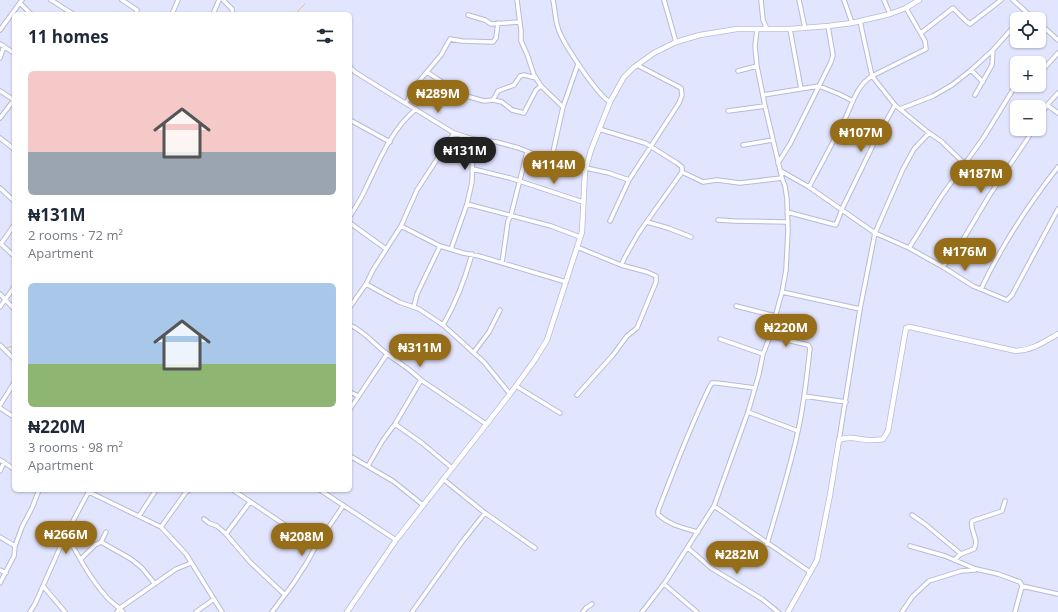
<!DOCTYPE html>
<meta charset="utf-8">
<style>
body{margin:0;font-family:"Open Sans",sans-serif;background:#f2f2f3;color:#1f2937;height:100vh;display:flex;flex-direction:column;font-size:15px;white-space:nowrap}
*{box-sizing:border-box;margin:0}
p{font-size:13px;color:#747a83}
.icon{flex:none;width:22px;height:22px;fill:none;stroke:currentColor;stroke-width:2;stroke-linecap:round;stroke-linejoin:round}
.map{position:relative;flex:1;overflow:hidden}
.sheet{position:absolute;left:12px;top:12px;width:340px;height:480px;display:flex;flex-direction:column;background:#fff;border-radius:6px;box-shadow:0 1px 3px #0004}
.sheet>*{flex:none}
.tools{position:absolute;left:1010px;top:12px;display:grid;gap:8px}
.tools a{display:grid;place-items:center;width:36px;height:36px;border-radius:6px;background:#fff;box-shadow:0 1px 3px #0004;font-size:20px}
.price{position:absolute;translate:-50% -34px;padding:0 9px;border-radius:14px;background:#966e19;color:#fff;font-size:13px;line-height:26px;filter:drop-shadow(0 1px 2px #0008)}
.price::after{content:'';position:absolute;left:50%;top:24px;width:12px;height:9px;margin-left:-6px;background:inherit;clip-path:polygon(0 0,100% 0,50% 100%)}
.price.selected{background:#222;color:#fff}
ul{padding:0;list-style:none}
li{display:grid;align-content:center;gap:8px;height:212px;padding:0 16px}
li span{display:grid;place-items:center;height:124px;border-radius:6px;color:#555}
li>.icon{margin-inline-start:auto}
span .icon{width:72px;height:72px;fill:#fffc;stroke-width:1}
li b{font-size:17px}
h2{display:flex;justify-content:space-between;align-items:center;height:48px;padding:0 16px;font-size:17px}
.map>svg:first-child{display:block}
</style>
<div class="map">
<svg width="1058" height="612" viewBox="0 0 1058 612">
<rect width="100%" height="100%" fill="#e2e5fe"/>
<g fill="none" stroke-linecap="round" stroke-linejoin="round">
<!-- stream -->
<path stroke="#f1c371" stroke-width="1" d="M295 14 305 4
M6 348 14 346"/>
<defs>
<path id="minor" d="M51 0 73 14
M122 0 137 10 136 14
M223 0 232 9 233 14
M517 0 521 31V41L527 54 534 75 541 86 563 107
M553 0C555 9 555 19 558 28 562 42 598 96 610 102
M664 0 676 42
M761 0 763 20 767 29
M799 0 805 28
M844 0 852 23
M884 0 890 14
M1013 0 1034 19
M20 3 31 14
M172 14 178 0
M213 14 219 0
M468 15 485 20 491 24 520 22
M1021 19 1026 13
M860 21 872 76 895 105 929 133 941 141 968 167 997 184
M1039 23 1058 40
M790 29 801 89
M0 30 22 0
M921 33 953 8 966 21 970 24 1001 0
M0 44 14 53
M0 58 4 46
M350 67 355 72 379 87 454 133 473 139 497 142 519 148 551 161 585 171
M971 70 983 82
M738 71 757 66
M427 72 442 82 452 92 484 101 493 100 502 102 512 110 524 113 536 90 541 86
M1039 74 1058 53
M0 91 14 100 0 118
M763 95 819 86 839 94 853 101
M975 95 992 65 993 50
M493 100 498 91 514 85 520 76 524 75 536 78
M406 103 415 86 441 55 450 39 462 41 493 42 496 38 498 23
M1047 105 1058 113
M900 109 933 96 952 85 971 70 993 50 1017 23
M728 111 765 106
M1039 118 1047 105 1058 93
M350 120 390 142
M599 129 645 143 677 163 682 167V172L703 182 717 180 740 183 782 178
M0 138 14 149
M743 145 773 140
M551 161 563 107 578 64
M778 163 790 144 831 62 833 55 828 26
M586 168 609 173 629 180
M473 169 510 178 583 202
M781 171 809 187 875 233 909 248 943 267 973 286 1007 300 1012 295 1058 209
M809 187C821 165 833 142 845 119 852 104 857 85 872 76L926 49 925 41 906 8
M0 188 14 201
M467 204 551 226 580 237
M787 212 836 225 842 209 875 141 895 105
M350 216C355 208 361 199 365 190 379 161 391 130 416 109
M718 220 734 221 787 222
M610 221 629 180 679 103 682 95 681 88 637 65
M647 222 668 228 691 237
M350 223 386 249
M401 226 440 246 463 253 479 256 566 282
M0 243 14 256
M1 244 14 225
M577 247 621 265 647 272 656 276V282L637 328 627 336 613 355 577 395
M909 248 941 197 984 137 1017 83
M451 249 467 204 472 182 473 139
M502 263 508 221 511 215 527 152
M621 265 625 257 638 234 682 172
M943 267 958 248 989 196 1028 138 1033 129
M366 284 399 302 419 309 443 325 484 362 510 394
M981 289C1002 245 1028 205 1058 167
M782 292 860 309
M0 294 14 309
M414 306 417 294 440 246
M736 306 775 316
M0 307 14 287
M350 307 366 284 373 270 401 226 417 190 454 133
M350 325C364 331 374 344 386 353 398 362 410 369 421 380L486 424
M443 325C456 303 465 279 472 254
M720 339 763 354
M0 345 14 359
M474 352 489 332 500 310
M516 386 560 413
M350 392 358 396
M804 396 846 402
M0 405 14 383
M0 408 14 417
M350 409 387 354
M748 412 798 431
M395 424 422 443 452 468
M839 440 860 309 875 233 903 169 914 149 929 133
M350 456 393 481 423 505
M0 460 14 469
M368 466 383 440 395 424 421 380
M0 471 4 462
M443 479 485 513 535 548
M233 490 316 546
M320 490 396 540
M89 492 161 527 186 554 222 612
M714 506 810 572
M912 515 925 524 961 554
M139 516 156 490
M204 519 209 523 217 526 226 534 250 562 285 595
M161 527 186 492 190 490
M698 532C683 528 669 525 658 514V511C674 469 690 427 710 386L712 383H717L755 388
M66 534C78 555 89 577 105 595 110 602 118 606 123 612
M226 534 250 502
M0 537 15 546
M101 542 131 559 142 568 155 584
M767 544C778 506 790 469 798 431 804 404 807 376 810 348L808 345 770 336
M910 546 945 556 976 569 998 574 1020 582 1022 586 1015 612
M688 548 711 568 762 599 778 612
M81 559 95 545 101 542 106 532
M954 560 961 554 974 549C980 539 969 530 972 521L1002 511 1005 501
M0 570 6 573
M0 583 14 556 15 546 22 527 32 508 39 490
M664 584 697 612
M43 586 65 612
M1022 586 1058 594
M30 612 35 604 66 534 89 491
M117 612 120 608 176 569 191 563
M196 612 214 599
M272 612 293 584 306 564 316 546 343 506
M412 612 462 542 485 513
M583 612 586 608 592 604
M642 612 666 581 714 506 748 412 759 374 763 354 770 336 782 292 786 270 788 231 787 199 785 186 782 178 765 106 757 66 755 46 757 29
M902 612 912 597 929 581 961 571 975 570"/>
<path id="tertiary" d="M347 612 396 540 510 394 534 361 547 340 582 232 585 171 591 150 610 102 624 77 633 68 654 53 676 42 700 35 737 29H790L828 26 852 23 890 14 906 8 919 0
M788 612 817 560 830 495 839 440C849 435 860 440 870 440 875 440 879 440 883 439L888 431 906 328 910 327 1016 351C1033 350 1044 342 1058 334"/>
</defs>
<!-- minor casing -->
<use href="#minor" stroke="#b7bad8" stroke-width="5.5"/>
<!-- tertiary casing -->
<use href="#tertiary" stroke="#b7bad8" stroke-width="6"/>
<!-- minor -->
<use href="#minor" stroke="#fff" stroke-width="3.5"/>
<!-- tertiary -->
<use href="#tertiary" stroke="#fff" stroke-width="4.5"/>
</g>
</svg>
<div class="tools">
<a><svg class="icon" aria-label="locate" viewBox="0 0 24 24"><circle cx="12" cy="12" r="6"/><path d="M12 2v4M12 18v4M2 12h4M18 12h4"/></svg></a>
<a>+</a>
<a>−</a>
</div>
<b class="price" style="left:438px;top:114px">₦289M</b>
<b class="price" style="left:861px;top:153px">₦107M</b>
<b class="price selected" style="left:465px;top:171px">₦131M</b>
<b class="price" style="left:554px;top:185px">₦114M</b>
<b class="price" style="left:981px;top:194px">₦187M</b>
<b class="price" style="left:965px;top:272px">₦176M</b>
<b class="price" style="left:786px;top:348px">₦220M</b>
<b class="price" style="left:420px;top:368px">₦311M</b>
<b class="price" style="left:66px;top:555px">₦266M</b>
<b class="price" style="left:302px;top:557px">₦208M</b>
<b class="price" style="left:737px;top:575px">₦282M</b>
<section class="sheet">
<h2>11 homes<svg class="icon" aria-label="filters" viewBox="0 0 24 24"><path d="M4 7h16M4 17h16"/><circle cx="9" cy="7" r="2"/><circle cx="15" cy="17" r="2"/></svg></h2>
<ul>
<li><span style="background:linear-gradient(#f6c9c9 65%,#9aa5b1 0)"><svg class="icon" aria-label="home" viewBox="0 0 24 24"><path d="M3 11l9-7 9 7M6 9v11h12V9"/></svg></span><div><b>₦131M</b><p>2 rooms · 72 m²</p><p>Apartment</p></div></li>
<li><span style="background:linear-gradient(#a9c7e8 65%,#8fb573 0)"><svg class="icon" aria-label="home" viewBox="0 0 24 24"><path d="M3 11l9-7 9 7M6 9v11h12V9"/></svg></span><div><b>₦220M</b><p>3 rooms · 98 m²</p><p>Apartment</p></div></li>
</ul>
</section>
</div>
